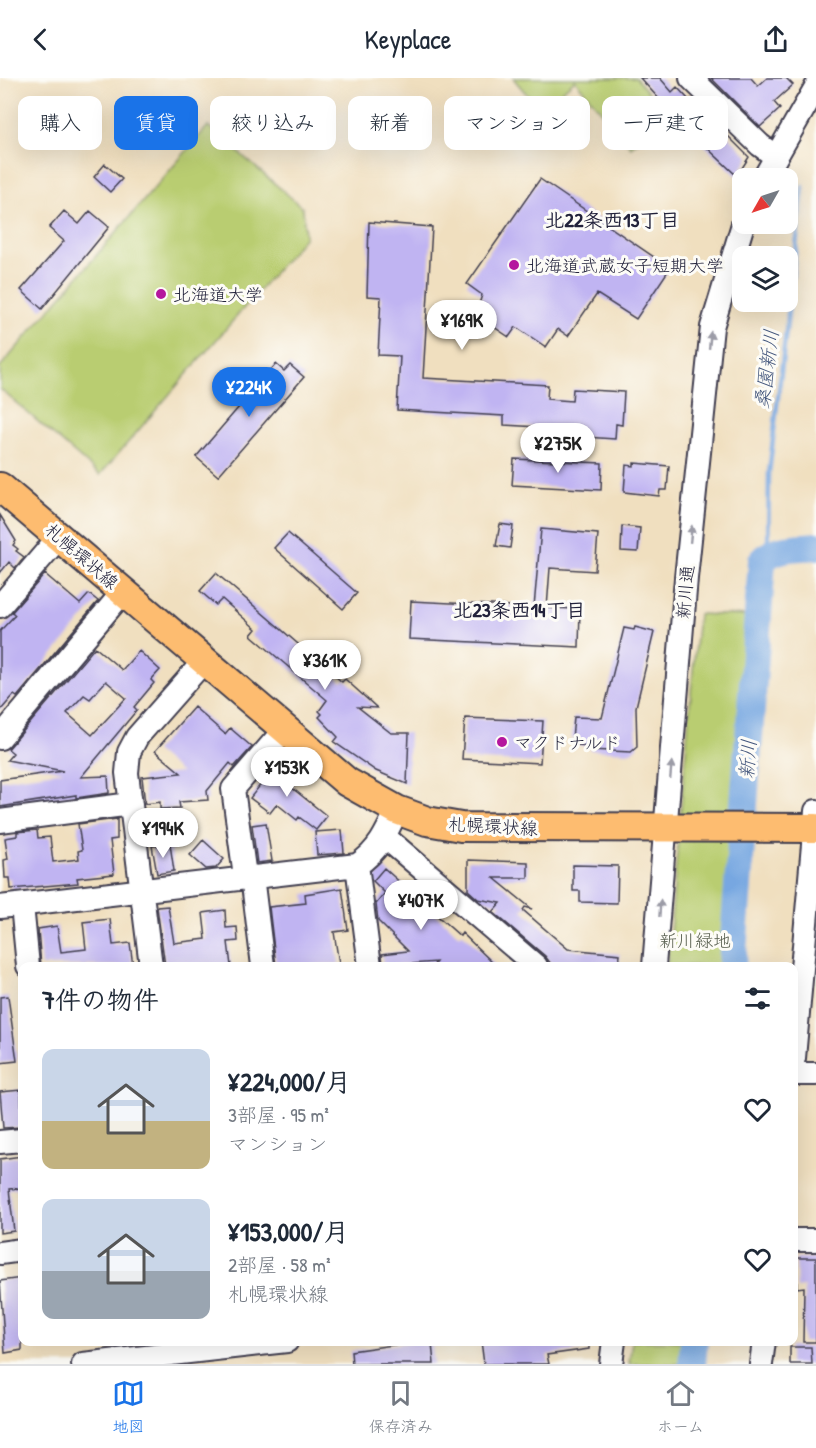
<!DOCTYPE html>
<html lang="ja">
<meta charset="utf-8">
<style>
body{margin:0;font-family:"Patrick Hand","Klee One",sans-serif;background:#f6f6f7;color:#1f2937;height:100vh;display:flex;flex-direction:column;font-size:22px;white-space:nowrap}
*{box-sizing:border-box;margin:0}
p{font-size:20px;color:#747a83}
.icon{flex:none;width:33px;height:33px;fill:none;stroke:currentColor;stroke-width:2;stroke-linecap:round;stroke-linejoin:round}
.map{position:relative;flex:1;overflow:hidden}
.sheet{position:absolute;left:18px;top:884px;width:780px;height:384px;display:flex;flex-direction:column;background:#fff;border-radius:12px;box-shadow:0 6px 24px #0002}
.sheet>*{flex:none}
.top-card{position:absolute;left:18px;top:18px;width:780px;height:54px;display:flex;gap:12px}
.needle{width:39px;rotate:231deg}
.buttons{position:absolute;left:732px;top:90px;display:grid;gap:12px}
.buttons a{display:grid;place-items:center;width:66px;height:66px;border-radius:12px;background:#fff;box-shadow:0 6px 24px #0002;font-size:30px}
.price{position:absolute;translate:-50% -51px;padding:0 14px;border-radius:21px;background:#fff;color:#222;font-size:20px;line-height:39px;filter:drop-shadow(0 2px 3px #0008)}
.price::after{content:'';position:absolute;left:50%;top:36px;width:18px;height:14px;margin-left:-9px;background:inherit;clip-path:polygon(0 0,100% 0,50% 100%)}
.price.on{background:#1a73e8;color:#fff}
ul{padding:0;list-style:none}
li{display:flex;align-items:center;gap:18px;height:150px;padding:0 24px}
li span{display:grid;place-items:center;flex:none;width:168px;height:120px;border-radius:12px;color:#555}
li>.icon{margin-inline-start:auto}
span .icon{width:72px;height:72px;fill:#fffc;stroke-width:1}
li b{font-size:26px}
h2{display:flex;justify-content:space-between;align-items:center;height:72px;padding:0 24px;font-size:26px}
.pill{padding:0 21px;border-radius:12px;background:#fff;box-shadow:0 6px 24px #0002;font-size:21px;line-height:54px}
.pill.on{background:#1a73e8;color:#fff}
header{display:flex;justify-content:space-between;align-items:center;height:78px;padding:0 24px;background:#fff;font-size:27px;font-weight:600}
.menu{display:flex;justify-content:space-around;align-items:center;height:84px;border-top:2px solid #e0e1e3;background:#fff;font-size:16px;color:#747a83}
.menu a{display:grid;justify-items:center;gap:3px}
.menu .on{color:#1a73e8}
.map>svg:first-child{display:block}
</style>
<header><svg class="icon" aria-label="back" viewBox="0 0 24 24"><path d="M15 5l-7 7 7 7"/></svg>Keyplace<svg class="icon" aria-label="share" viewBox="0 0 24 24"><path d="M12 15V3M7 8l5-5 5 5M5 13v7h14v-7"/></svg></header>
<div class="map">
<svg width="816" height="1286" viewBox="0 0 816 1286">
<rect width="100%" height="100%" fill="#fdfcf7"/>
<filter id="ink" filterUnits="userSpaceOnUse"><feTurbulence type="fractalNoise" baseFrequency=".0167" numOctaves="2"/><feDisplacementMap in="SourceGraphic" scale="12" xChannelSelector="R" yChannelSelector="G"/><feConvolveMatrix kernelMatrix="1 2 1 2 8 2 1 2 1" color-interpolation-filters="sRGB"/></filter>
<filter id="wash" filterUnits="userSpaceOnUse"><feTurbulence type="fractalNoise" baseFrequency=".008" numOctaves="4" result="noise"/><feDisplacementMap in="SourceGraphic" scale="24" xChannelSelector="R" yChannelSelector="G"/><feGaussianBlur stdDeviation="1.35" result="paint"/><feColorMatrix in="noise" values="0 0 0 0 0 0 0 0 0 0 0 0 0 0 0 0 0 1.4 0 .05"/><feComposite in="paint" operator="in"/></filter>
<g filter="url(#wash)">
<rect width="100%" height="100%" fill="#f0dfbf"/>
<!-- green -->
<path fill="#b9cd71" stroke="#6e7856" stroke-width="1.5" d="M513 0H636L668 37 631 69 575 2 540 32Z
M208 48 303 130 305 159 100 397 0 311V289Z
M698 536 748 538 719 888H667Z
M632 1263H685L683 1286H629Z"/>
<g fill="none" stroke-linecap="round" stroke-linejoin="round">
<!-- stream -->
<path stroke="#77a7e1" stroke-width="4.5" d="M768 477 769 395 803 109"/>
<!-- river -->
<path stroke="#77a7e1" stroke-width="28" d="M732 888 762 483C775 468 798 470 816 468
M692 1286 694 1263"/>
</g>
<g id="blocks">
<!-- building -->
<path fill="#c0b4f2" fill-rule="evenodd" d="M640 0H660L672 14 677 9 689 22 691 21 749 79 737 98 682 46Z
M711 0H751L758 8 767 0H786L793 7 774 24 780 31 760 49Z
M105 86 122 101 110 114 94 99Z
M540 101 670 190 636 241 597 216 568 258 558 251 546 269 516 249 509 259 482 241 478 229 482 217 467 206Z
M64 133 79 146 90 133 109 149 42 231 21 212 64 163 49 150Z
M369 144 432 149 423 300 548 307 547 321 572 323 573 311 624 314 622 347 616 346 615 361 539 356V349L504 347V338L397 332 400 278 378 277 381 219 367 218Z
M276 286 284 293 290 287 304 299 218 398 196 379Z
M514 381 602 385 601 412 512 407Z
M634 385 669 388 667 412H660L659 418 624 414 626 387 634 388Z
M0 437 16 463 13 467 18 471 16 473 24 479 15 490 9 484 0 495Z
M500 446 513 448 510 470 496 468Z
M622 448 640 450 638 474 621 473Z
M541 451 598 456 595 493 550 490 547 530 580 531 579 569 409 561 411 523 534 529Z
M288 455 357 515 343 531 274 470Z
M216 495 342 604 345 601 377 630 358 629 391 655H409L407 706 376 693 334 664 338 659 319 639 322 636 319 633 327 622 251 557 256 551 222 521 216 527 200 513Z
M45 496 80 526 89 516 98 523 17 619 14 617 0 633V553L15 537 12 534Z
M635 549 654 554 636 629 637 669 631 674 590 672V668L577 667V661H572L574 639 602 640 624 550 634 552Z
M95 569 122 592 139 573 160 592 151 602 154 605 134 629 137 632 81 699 108 698 109 715 76 720V717L0 729V702L63 693 7 682 13 675 8 671ZM106 603 126 620 92 657 67 635 84 617 90 621Z
M194 629 225 656 230 650 252 669 234 689 230 685 207 713 208 722 179 724 180 730 160 731V724L145 726 142 699 181 695 155 673Z
M465 640 543 643 540 685 462 681Z
M277 686 296 702 291 709 327 738 316 752 299 739 297 742 277 726 270 735 250 720Z
M117 741V761L110 762 114 796 77 800 78 805 11 811 10 800H5L4 782 8 781 5 760 17 758V754L37 752 38 760 50 759 53 784 79 781 78 773 82 772 78 746Z
M266 745 272 783 257 785 252 747Z
M342 752 344 775 317 777 315 754Z
M203 762 224 781 216 790 206 791 190 777Z
M170 766 174 793 157 796 152 768Z
M468 782 528 784V800H494L532 831 525 829 523 832 568 871 620 876 619 888 551 886 545 878 493 834 501 825 478 821 468 812Z
M573 787 618 788 617 825 580 824V813H573Z
M384 790 460 858 462 855 496 888H433L436 884 383 888 382 876 408 873 378 843 376 826 385 815 373 803Z
M342 810 348 852 334 854 339 886 276 888 269 829 306 825 305 816Z
M168 828 174 865 206 861 203 835 225 832 226 850 237 849 238 863 228 864 231 888H165L157 829Z
M110 841 113 867 130 865 133 888H41L38 851 57 848 61 874 86 871 83 844Z
M8 918 17 983 0 985V919Z
M21 1012 22 1049 3 1050 0 1014Z
M22 1078V1110L9 1111 14 1153 0 1155V1081Z
M796 1180H816V1264H803L804 1209 797 1210Z
M22 1200V1272L5 1275 0 1203Z
M421 1263V1266L432 1265 434 1286H352L351 1273Z
M481 1263H589V1271L547 1277 549 1286H484Z
M790 1269H811L812 1286H790Z"/>
</g>
</g>
<g filter="url(#ink)">
<use href="#blocks" fill-opacity="0" stroke="#413e4f" stroke-width="1.5"/>
<g fill="none" stroke-linecap="round" stroke-linejoin="round">
<defs>
<path id="minor" d="M691 0 760 67 776 79
M764 100 816 9
M0 528 59 459
M0 660 123 514
M0 743 131 726
M385 759 536 888
M357 787 370 888
M245 798 233 711 285 651
M252 798 263 888
M22 827 28 888
M0 829 357 787C378 774 387 754 397 732
M151 888 127 695 129 674 137 659 204 583
M654 888 686 500 712 249 743 146
M794 980 816 733
M794 996H816
M0 1064 22 1062
M794 1162H816
M0 1175 22 1172
M83 1286 287 1263
M611 1286 614 1263
M761 1286 764 1263"/>
<path id="major" d="M0 409 347 704 397 732 427 743 461 749 816 750"/>
</defs>
<!-- minor casing -->
<use href="#minor" stroke="#413e4f" stroke-width="26"/>
<!-- major casing -->
<use href="#major" stroke="#413e4f" stroke-width="32"/>
<!-- minor -->
<use href="#minor" stroke="#fff" stroke-width="22"/>
<!-- major -->
<use href="#major" stroke="#fdbc70" stroke-width="28"/>
</g>
<!-- one-way arrows -->
<defs><path id="oneway-solid" d="M-6-.8H1V-3.2L6.5 0L1 3.2V.8H-6Z" transform="scale(1.5)"/></defs>
<g fill="#9c9ca7">
<use href="#oneway-solid" transform="translate(710 262) rotate(-84)"/>
<use href="#oneway-solid" transform="translate(691 456) rotate(-84)"/>
<use href="#oneway-solid" transform="translate(671 692) rotate(-85)"/>
<use href="#oneway-solid" transform="translate(660 830) rotate(-86)"/>
</g>
</g>
<!-- markers -->
<g fill="#b5179e" stroke="#fdfcf7" stroke-width="2">
<circle cx="514" cy="187" r="6"/>
<circle cx="161" cy="216" r="6"/>
<circle cx="502" cy="664" r="6"/>
</g>
<g text-anchor="middle" dominant-baseline="central" stroke-width="6" stroke-linejoin="round" paint-order="stroke">
<!-- poi labels -->
<g font-size="18" fill="#22223b" stroke="#fdfcf7" text-anchor="start">
<text x="526" y="187">北海道武蔵女子短期大学</text>
<text x="173" y="216">北海道大学</text>
<text x="514" y="664">マクドナルド</text>
</g>
<!-- street labels -->
<g font-size="18" fill="#22223b" stroke="#fdfcf7">
<text transform="translate(82 478) rotate(41)">札幌環状線</text>
<text transform="translate(685 514) rotate(-85)">新川通</text>
<text transform="translate(493 748) rotate(3)">札幌環状線</text>
</g>
<!-- park labels -->
<g font-size="18" fill="#575e4e" stroke="#fdfcf7">
<text x="695" y="862">新川緑地</text>
</g>
<!-- neighbourhood labels -->
<g font-size="20" font-weight="bold" fill="#22223b" stroke="#fdfcf7">
<text x="612" y="141">北22条西13丁目</text>
<text x="519" y="531">北23条西14丁目</text>
</g>
<!-- water labels -->
<g font-size="20" font-style="italic" fill="#44577d" stroke="#fdfcf7">
<text transform="translate(766 291) rotate(-83)">桑園新川</text>
<text transform="translate(747 681) rotate(-86)">新川</text>
</g>
</g>
</svg>
<div class="buttons">
<a><svg class="needle" viewBox="-14 -14 28 28"><path d="M0-13l5 13h-10z" fill="#e53935"/><path d="M0 13l5-13h-10z" fill="#747a83"/></svg></a>
<a><svg class="icon" aria-label="layers" viewBox="0 0 24 24"><path d="M12 4l9 5-9 5-9-5zM3 14l9 5 9-5"/></svg></a>
</div>
<b class="price" style="left:462px;top:273px">¥169K</b>
<b class="price on" style="left:249px;top:340px">¥224K</b>
<b class="price" style="left:558px;top:396px">¥275K</b>
<b class="price" style="left:325px;top:613px">¥361K</b>
<b class="price" style="left:287px;top:720px">¥153K</b>
<b class="price" style="left:163px;top:781px">¥194K</b>
<b class="price" style="left:421px;top:853px">¥407K</b>
<div class="top-card">
<a class="pill">購入</a>
<a class="pill on">賃貸</a>
<a class="pill">絞り込み</a>
<a class="pill">新着</a>
<a class="pill">マンション</a>
<a class="pill">一戸建て</a>
</div>
<section class="sheet">
<h2>7件の物件<svg class="icon" aria-label="filters" viewBox="0 0 24 24"><path d="M4 7h16M4 17h16"/><circle cx="9" cy="7" r="2"/><circle cx="15" cy="17" r="2"/></svg></h2>
<ul>
<li><span style="background:linear-gradient(#c9d6e8 60%,#c2b280 0)"><svg class="icon" aria-label="home" viewBox="0 0 24 24"><path d="M3 11l9-7 9 7M6 9v11h12V9"/></svg></span><div><b>¥224,000/月</b><p>3部屋 · 95 m²</p><p>マンション</p></div><svg class="icon" aria-label="heart" viewBox="0 0 24 24"><path d="M12 20l-8-8c-3-5 5-10 8-4 3-6 11-1 8 4z"/></svg></li>
<li><span style="background:linear-gradient(#c9d6e8 60%,#9aa5b1 0)"><svg class="icon" aria-label="home" viewBox="0 0 24 24"><path d="M3 11l9-7 9 7M6 9v11h12V9"/></svg></span><div><b>¥153,000/月</b><p>2部屋 · 58 m²</p><p>札幌環状線</p></div><svg class="icon" aria-label="heart" viewBox="0 0 24 24"><path d="M12 20l-8-8c-3-5 5-10 8-4 3-6 11-1 8 4z"/></svg></li>
</ul>
</section>
</div>
<nav class="menu">
<a class="on"><svg class="icon" aria-label="map" viewBox="0 0 24 24"><path d="M3 6l6-2 6 2 6-2v14l-6 2-6-2-6 2zM9 4v14M15 6v14"/></svg>地図</a>
<a><svg class="icon" aria-label="saved" viewBox="0 0 24 24"><path d="M7 4h10v16l-5-4-5 4z"/></svg>保存済み</a>
<a><svg class="icon" aria-label="home" viewBox="0 0 24 24"><path d="M3 11l9-7 9 7M6 9v11h12V9"/></svg>ホーム</a>
</nav>
